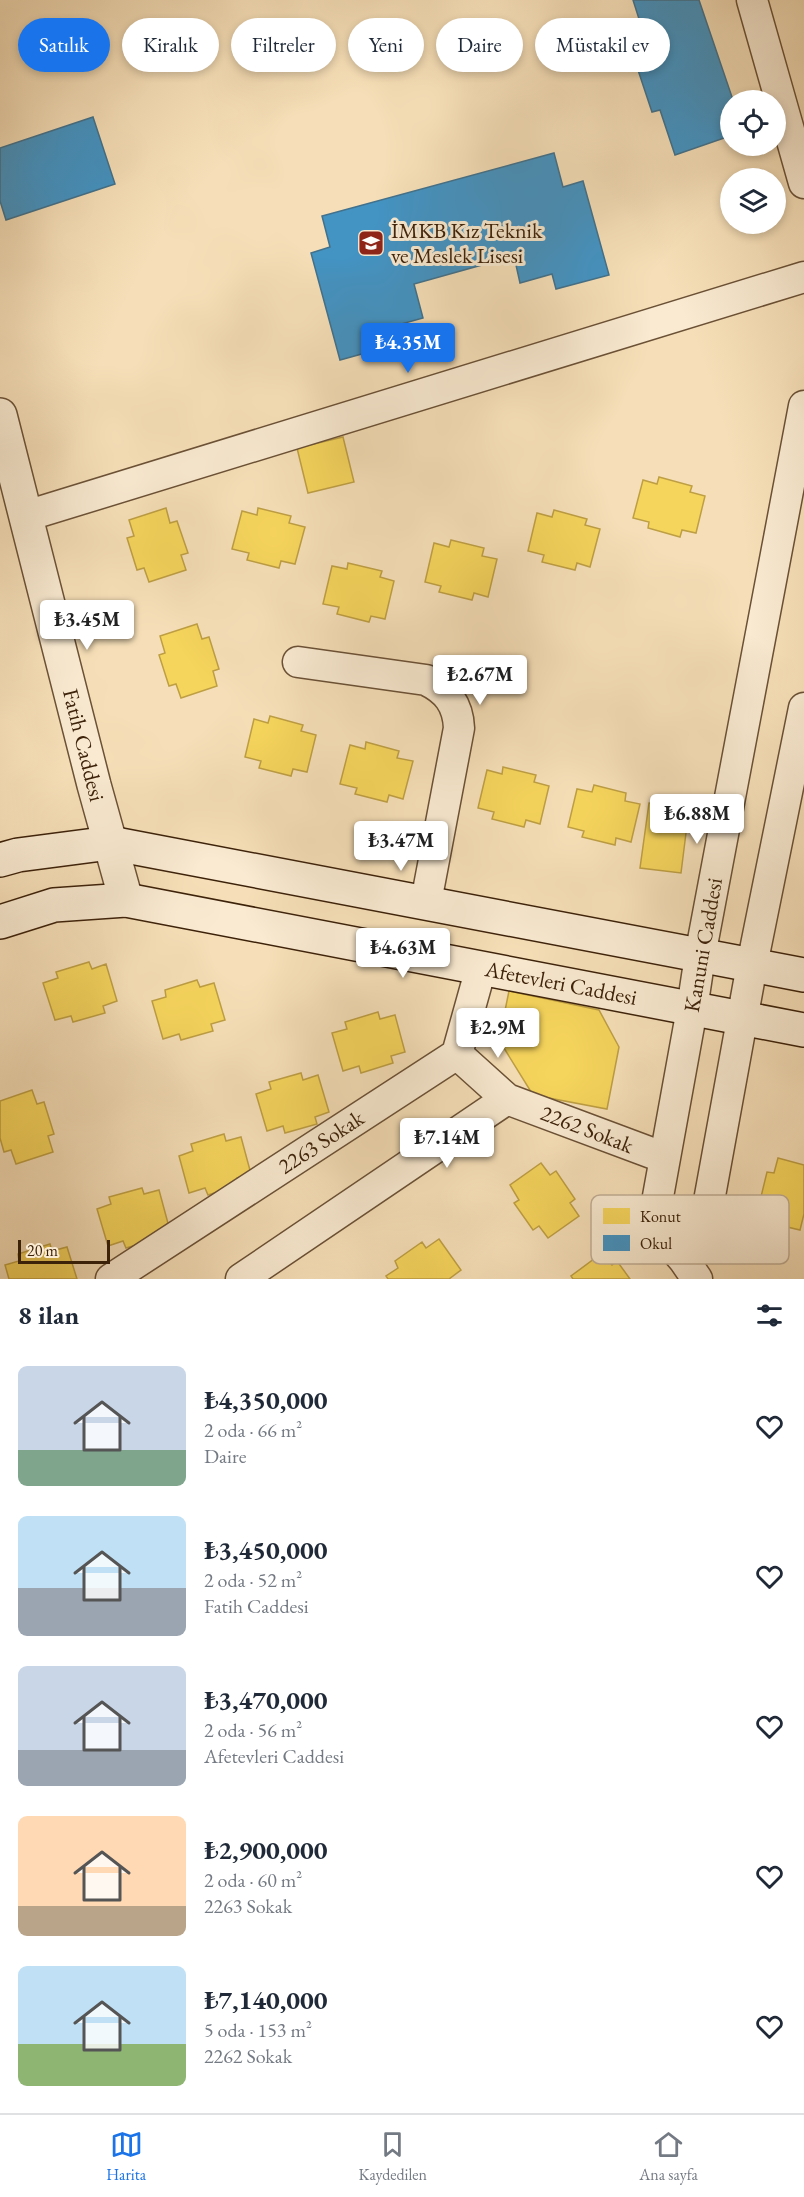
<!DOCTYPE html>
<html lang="tr">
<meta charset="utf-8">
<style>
body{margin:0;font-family:"EB Garamond",serif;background:#f2f2f3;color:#1f2937;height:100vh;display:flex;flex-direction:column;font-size:22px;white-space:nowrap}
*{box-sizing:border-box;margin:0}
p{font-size:20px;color:#747a83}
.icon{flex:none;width:33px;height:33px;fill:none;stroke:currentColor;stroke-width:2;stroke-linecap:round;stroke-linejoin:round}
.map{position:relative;height:1279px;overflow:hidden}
.side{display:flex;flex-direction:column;background:#fff;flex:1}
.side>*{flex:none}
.banner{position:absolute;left:18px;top:18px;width:768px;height:54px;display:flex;gap:12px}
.controls{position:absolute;left:720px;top:90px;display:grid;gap:12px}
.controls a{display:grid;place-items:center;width:66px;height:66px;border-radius:50%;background:#fff;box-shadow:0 3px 9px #0003;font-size:30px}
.scale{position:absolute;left:18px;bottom:15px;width:92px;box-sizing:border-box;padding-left:6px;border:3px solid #3d220a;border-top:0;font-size:16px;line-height:21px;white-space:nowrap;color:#3d220a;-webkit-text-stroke:4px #f9ead1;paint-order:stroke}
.price{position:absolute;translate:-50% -51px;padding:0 14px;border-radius:6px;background:#fff;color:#222;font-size:20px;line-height:39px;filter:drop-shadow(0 2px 3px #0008)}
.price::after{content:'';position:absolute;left:50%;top:36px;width:18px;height:14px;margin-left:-9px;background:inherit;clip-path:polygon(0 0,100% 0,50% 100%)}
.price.active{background:#1a73e8;color:#fff}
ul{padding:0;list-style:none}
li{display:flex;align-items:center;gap:18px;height:150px;padding:0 18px}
li span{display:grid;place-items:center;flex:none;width:168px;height:120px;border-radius:9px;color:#555}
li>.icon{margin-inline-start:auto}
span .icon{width:72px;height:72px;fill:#fffc;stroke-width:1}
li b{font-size:26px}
h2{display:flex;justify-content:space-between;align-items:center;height:72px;padding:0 18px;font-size:26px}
.chip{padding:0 21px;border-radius:27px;background:#fff;box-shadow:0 3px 9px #0003;font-size:21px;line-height:54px}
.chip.active{background:#1a73e8;color:#fff}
.tabs{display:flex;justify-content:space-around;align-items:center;height:84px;border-top:2px solid #e0e1e3;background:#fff;font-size:16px;color:#747a83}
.tabs a{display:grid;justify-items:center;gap:3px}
.tabs .active{color:#1a73e8}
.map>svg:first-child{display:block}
</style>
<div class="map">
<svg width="804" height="1279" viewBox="0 0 804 1279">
<rect width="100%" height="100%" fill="#f6dfb8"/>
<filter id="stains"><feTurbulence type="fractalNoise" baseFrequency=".00333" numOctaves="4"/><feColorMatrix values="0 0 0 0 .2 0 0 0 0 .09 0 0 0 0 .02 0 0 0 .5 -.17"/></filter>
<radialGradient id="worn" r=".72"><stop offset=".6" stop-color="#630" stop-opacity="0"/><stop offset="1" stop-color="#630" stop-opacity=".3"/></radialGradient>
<!-- homes -->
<path fill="#f6d55c" stroke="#be9f43" stroke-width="1.5" d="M343 437 354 482 308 493 297 448Z
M659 477 692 486 690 492 705 496 696 533 682 530 680 537 648 528 649 522 633 518 643 480 657 484Z
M166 508 170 523 177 521 188 553 181 555 186 570 149 582 144 568 137 570 127 538 134 536 129 520Z
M258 508 291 516 289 523 305 527 295 564 281 561 279 568 247 560 249 553 232 549 242 511 257 515Z
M554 510 587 519 585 525 600 529 590 567 577 563 575 570 542 562 544 555 528 551 537 513 552 517Z
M451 540 484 548 482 556 497 559 488 597 474 593 472 600 439 592 441 586 425 582 434 543 449 547Z
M348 563 382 571 380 577 394 581 385 619 371 616 369 622 337 614 339 607 323 604 332 566 347 569Z
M197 624 202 639 209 637 219 669 213 671 217 686 181 698 176 684 169 686 159 655 165 653 160 636Z
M270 716 303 725 301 731 316 735 307 772 293 769 291 776 259 768 261 761 245 757 254 719 268 723Z
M366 742 399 751 397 758 413 761 403 799 389 795 387 802 355 794 357 788 340 784 350 745 365 749Z
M503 767 536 775 534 782 549 786 540 824 526 820 524 827 492 819 494 812 478 808 487 770 502 774Z
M594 785 626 793 625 801 640 804 631 842 616 838 615 845 582 837 584 831 568 827 577 789 592 792Z
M649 803 689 809 681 873 640 868Z
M89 962 92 969 106 964 117 1001 103 1006 105 1013 73 1022 71 1016 55 1020 43 983 58 978 56 972Z
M197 980 200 987 214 983 225 1020 211 1024 213 1031 181 1040 179 1034 163 1039 152 1001 166 997 165 990Z
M509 991 599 1010 619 1047 607 1109 533 1095 499 1040Z
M378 1012 380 1019 395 1015 405 1052 391 1056 393 1063 361 1073 359 1066 343 1071 332 1033 347 1029 345 1022Z
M301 1073 303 1080 318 1075 329 1112 315 1117 317 1124 285 1133 283 1126 267 1131 256 1094 271 1089 269 1082Z
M32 1090 37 1104 44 1102 54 1134 48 1136 53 1152 16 1164 11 1150 4 1152 0 1138V1101Z
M224 1134 226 1141 241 1137 251 1174 237 1178 239 1185 208 1195 205 1188 189 1193 179 1156 193 1151 191 1144Z
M778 1158 804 1165V1214L800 1230 762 1221 766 1207 759 1205 767 1172 774 1173Z
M541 1163 550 1175 556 1171 575 1199 570 1203 579 1216 548 1238 539 1226 533 1230 514 1203 519 1200 510 1185Z
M142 1188 144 1194 159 1190 169 1227 155 1232 157 1239 126 1248 123 1241 108 1246 97 1209 111 1204 109 1197Z
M439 1239 461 1270 449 1279H388L386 1276 398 1268 395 1261 422 1242 426 1248Z
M50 1244 52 1251 67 1247 77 1279H9L5 1265 19 1261 18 1254Z
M602 1253 612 1265 617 1261 630 1279H573L571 1276Z"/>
<!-- schools -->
<path fill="#4393c3" stroke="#41718c" stroke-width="1.5" d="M633 0H699L733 100H730V136L675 155 660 110 652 112 624 28 640 22Z
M93 117 115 184 6 220 0 201V148Z
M554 153 563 187 583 181 609 275 556 289 552 274 520 283 514 256 414 284 423 318 394 326 398 344 340 360 311 253 330 247 322 216Z"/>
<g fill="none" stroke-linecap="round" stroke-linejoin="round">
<defs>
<path id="minor" d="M752 0 804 183
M26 516 804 277
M298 662 426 680C447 690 458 704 459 728L426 902
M457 1054 507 1099
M684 1260 705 1223 752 965 804 708
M111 1279 457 1054 481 968
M241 1279 507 1099 665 1158
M697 1279 684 1260 653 1224 692 1009 700 956 804 406"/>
<path id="tertiary" d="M0 415 94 785 126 900"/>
<path id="secondary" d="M0 860 18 855 110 843 804 975
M0 922 54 905 126 900 804 1030"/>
</defs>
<!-- minor casing -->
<use href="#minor" stroke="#6b5136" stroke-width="33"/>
<!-- tertiary casing -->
<use href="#tertiary" stroke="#6b5136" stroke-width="36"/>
<!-- secondary casing -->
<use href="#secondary" stroke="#3d220a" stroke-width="36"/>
<!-- minor -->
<use href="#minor" stroke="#f9ead1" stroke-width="30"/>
<!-- tertiary -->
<use href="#tertiary" stroke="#f9ead1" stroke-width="33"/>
<!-- secondary -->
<use href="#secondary" stroke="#f9ead1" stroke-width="33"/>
</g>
<!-- icons -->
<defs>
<symbol id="school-square" viewBox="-11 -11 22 22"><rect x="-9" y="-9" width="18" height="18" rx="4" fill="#8f2418" stroke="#f9ead1"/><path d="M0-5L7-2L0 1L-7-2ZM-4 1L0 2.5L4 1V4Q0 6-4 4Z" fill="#fff"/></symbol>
</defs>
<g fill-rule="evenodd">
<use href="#school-square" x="356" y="228" width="30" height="30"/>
</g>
<g text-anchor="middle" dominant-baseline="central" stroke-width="6" stroke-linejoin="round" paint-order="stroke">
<!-- poi labels -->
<g font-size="22" fill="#3d220a" stroke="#f9ead1" text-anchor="start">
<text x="391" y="230">İMKB Kız Teknik<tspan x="391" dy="25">ve Meslek Lisesi</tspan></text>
</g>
<!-- street labels -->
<g font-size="22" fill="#3d220a" stroke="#f9ead1">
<text transform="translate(84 745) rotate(76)">Fatih Caddesi</text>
<text transform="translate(703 945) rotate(-80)">Kanuni Caddesi</text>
<text transform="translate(561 983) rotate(11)">Afetevleri Caddesi</text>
<text transform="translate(587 1129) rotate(21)">2262 Sokak</text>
<text transform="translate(321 1142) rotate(-33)">2263 Sokak</text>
</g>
</g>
<!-- legend -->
<rect x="591" y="1195" width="198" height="69" rx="9" fill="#f9ead1" stroke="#c1ae95" stroke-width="1.5"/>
<rect x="603" y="1208" width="27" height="16" fill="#f6d55c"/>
<rect x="603" y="1235" width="27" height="16" fill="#4393c3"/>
<g font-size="16" fill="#3d220a">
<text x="640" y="1222">Konut</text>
<text x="640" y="1249">Okul</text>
</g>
<rect width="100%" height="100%" filter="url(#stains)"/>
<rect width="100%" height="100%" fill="url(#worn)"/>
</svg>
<div class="controls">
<a><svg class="icon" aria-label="locate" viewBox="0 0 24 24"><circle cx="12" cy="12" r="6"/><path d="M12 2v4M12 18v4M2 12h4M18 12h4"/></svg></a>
<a><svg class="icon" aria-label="layers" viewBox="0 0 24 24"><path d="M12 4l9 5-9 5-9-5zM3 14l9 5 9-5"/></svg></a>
</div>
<div class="scale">20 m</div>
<b class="price active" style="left:408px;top:374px">₺4.35M</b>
<b class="price" style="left:87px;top:651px">₺3.45M</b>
<b class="price" style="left:480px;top:706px">₺2.67M</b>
<b class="price" style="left:697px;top:845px">₺6.88M</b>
<b class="price" style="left:401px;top:872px">₺3.47M</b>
<b class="price" style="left:403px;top:979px">₺4.63M</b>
<b class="price" style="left:498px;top:1059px">₺2.9M</b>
<b class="price" style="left:447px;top:1169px">₺7.14M</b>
<div class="banner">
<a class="chip active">Satılık</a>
<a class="chip">Kiralık</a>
<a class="chip">Filtreler</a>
<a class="chip">Yeni</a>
<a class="chip">Daire</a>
<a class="chip">Müstakil ev</a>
</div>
</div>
<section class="side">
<h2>8 ilan<svg class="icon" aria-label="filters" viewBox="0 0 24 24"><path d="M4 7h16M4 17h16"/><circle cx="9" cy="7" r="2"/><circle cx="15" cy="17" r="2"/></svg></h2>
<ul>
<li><span style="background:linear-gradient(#c9d6e8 70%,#7fa58c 0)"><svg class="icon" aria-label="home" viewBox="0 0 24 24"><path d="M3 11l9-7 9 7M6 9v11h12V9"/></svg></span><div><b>₺4,350,000</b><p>2 oda · 66 m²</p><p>Daire</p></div><svg class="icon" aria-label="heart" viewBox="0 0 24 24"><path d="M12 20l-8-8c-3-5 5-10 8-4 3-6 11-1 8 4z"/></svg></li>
<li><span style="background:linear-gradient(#bfe0f5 60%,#9aa5b1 0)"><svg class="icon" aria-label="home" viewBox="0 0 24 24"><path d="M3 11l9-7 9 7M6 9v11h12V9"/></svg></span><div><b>₺3,450,000</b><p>2 oda · 52 m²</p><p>Fatih Caddesi</p></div><svg class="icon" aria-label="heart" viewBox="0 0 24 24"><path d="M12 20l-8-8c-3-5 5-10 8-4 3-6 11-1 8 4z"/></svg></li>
<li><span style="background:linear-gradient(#c9d6e8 70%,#9aa5b1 0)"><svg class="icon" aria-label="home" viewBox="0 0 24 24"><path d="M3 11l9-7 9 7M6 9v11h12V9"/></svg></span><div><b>₺3,470,000</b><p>2 oda · 56 m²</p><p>Afetevleri Caddesi</p></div><svg class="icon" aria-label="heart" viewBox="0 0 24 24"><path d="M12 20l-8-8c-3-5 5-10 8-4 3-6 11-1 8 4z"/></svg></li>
<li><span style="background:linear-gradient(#ffd9b3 75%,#b9a48a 0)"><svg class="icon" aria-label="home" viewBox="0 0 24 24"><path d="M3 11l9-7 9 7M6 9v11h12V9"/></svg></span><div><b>₺2,900,000</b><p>2 oda · 60 m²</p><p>2263 Sokak</p></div><svg class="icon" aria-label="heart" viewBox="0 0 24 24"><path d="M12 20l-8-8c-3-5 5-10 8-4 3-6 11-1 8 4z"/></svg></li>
<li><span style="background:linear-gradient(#bfe0f5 65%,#8fb573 0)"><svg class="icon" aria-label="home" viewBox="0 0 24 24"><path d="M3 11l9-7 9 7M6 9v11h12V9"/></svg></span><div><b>₺7,140,000</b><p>5 oda · 153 m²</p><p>2262 Sokak</p></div><svg class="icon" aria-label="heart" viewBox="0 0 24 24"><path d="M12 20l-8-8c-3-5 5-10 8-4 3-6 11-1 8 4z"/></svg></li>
</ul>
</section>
<nav class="tabs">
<a class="active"><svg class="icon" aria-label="map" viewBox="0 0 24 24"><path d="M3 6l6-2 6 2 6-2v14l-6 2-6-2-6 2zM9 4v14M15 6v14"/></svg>Harita</a>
<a><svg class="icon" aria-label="saved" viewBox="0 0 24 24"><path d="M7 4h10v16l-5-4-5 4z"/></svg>Kaydedilen</a>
<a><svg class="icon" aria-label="home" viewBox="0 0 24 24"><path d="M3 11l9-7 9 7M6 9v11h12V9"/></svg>Ana sayfa</a>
</nav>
